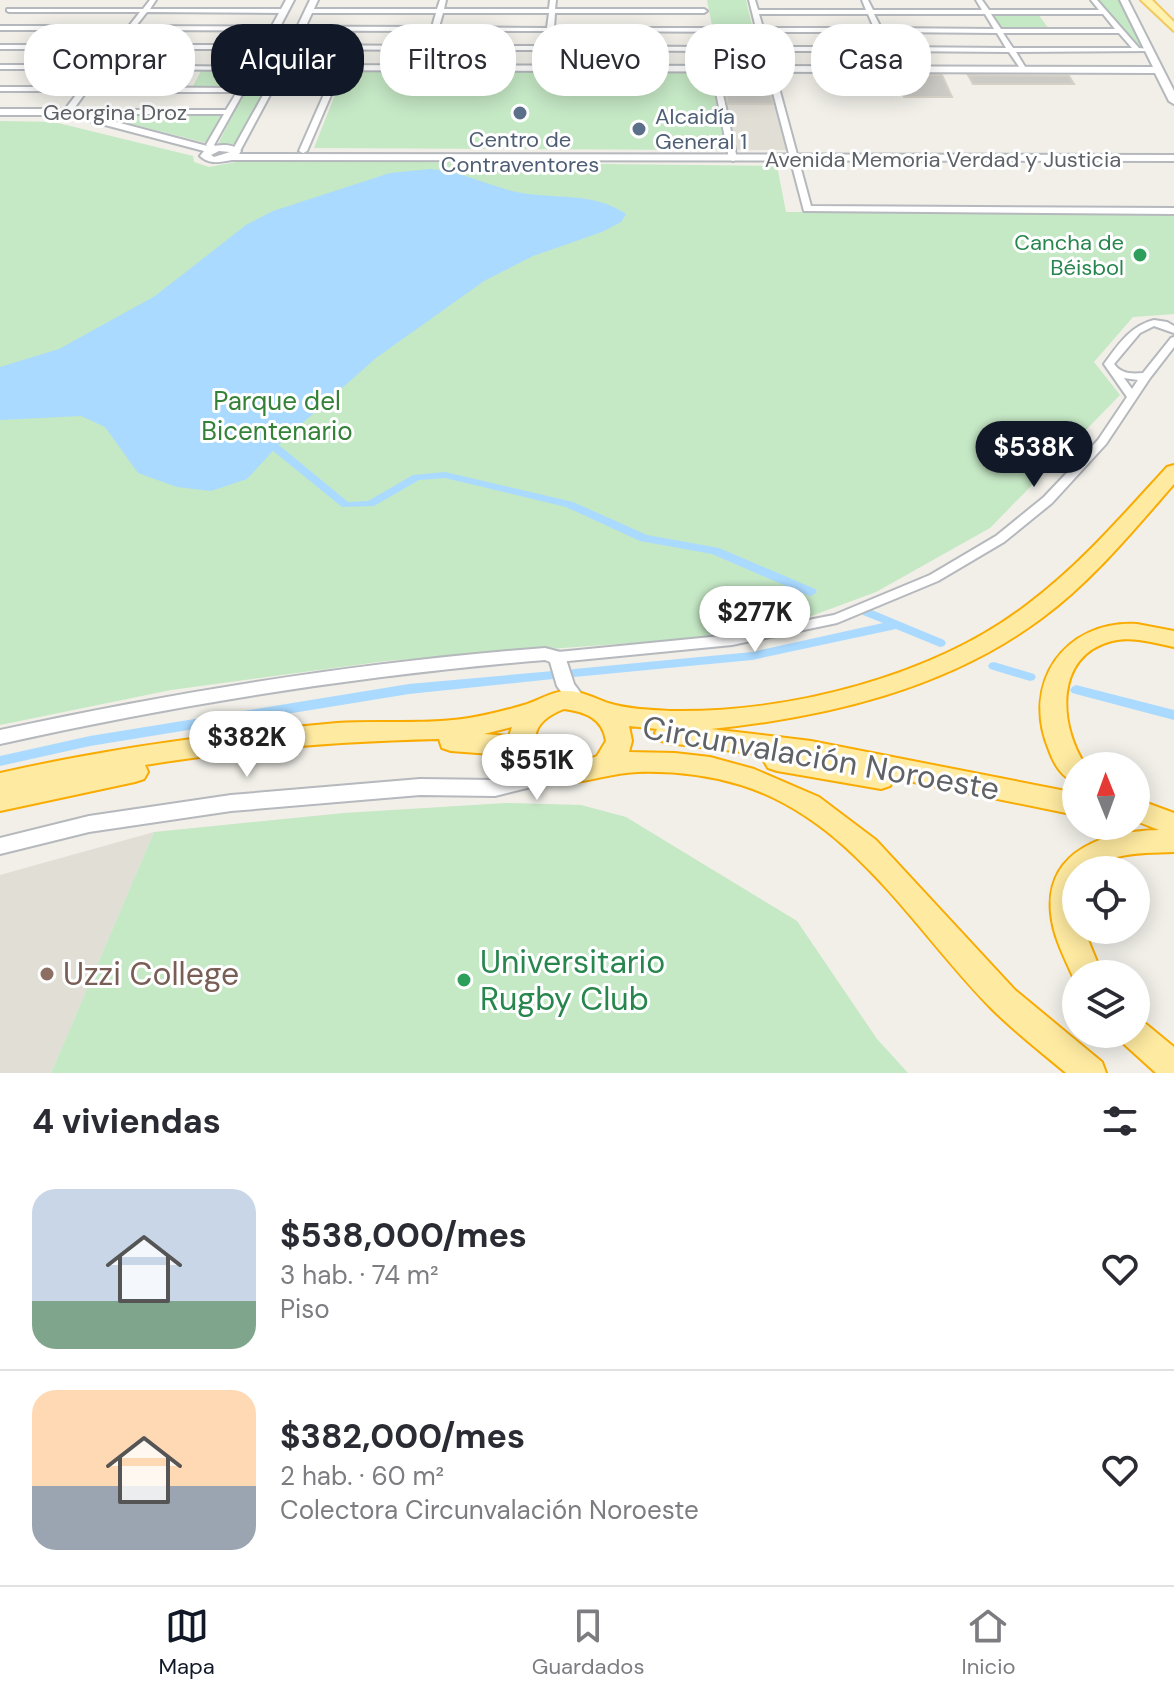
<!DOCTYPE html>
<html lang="es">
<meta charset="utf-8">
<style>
body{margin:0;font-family:"DM Sans",sans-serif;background:#f7f7f7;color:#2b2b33;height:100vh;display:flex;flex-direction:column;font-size:30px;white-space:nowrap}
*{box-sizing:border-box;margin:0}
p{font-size:26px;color:#7c7c81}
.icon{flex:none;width:44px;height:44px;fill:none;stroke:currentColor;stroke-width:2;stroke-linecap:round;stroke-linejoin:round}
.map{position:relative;height:1073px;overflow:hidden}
.drawer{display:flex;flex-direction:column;background:#fff;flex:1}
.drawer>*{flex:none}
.guide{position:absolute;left:24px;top:24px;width:1126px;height:72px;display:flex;gap:16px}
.needle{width:52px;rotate:359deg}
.fabs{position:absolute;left:1062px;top:752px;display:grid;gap:16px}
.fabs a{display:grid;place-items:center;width:88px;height:88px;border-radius:50%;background:#fff;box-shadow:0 4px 20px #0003;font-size:40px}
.price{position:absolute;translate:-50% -68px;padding:0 18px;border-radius:28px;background:#fff;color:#222;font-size:26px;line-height:52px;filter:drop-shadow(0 2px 4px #0008)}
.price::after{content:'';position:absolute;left:50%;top:48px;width:24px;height:18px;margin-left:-12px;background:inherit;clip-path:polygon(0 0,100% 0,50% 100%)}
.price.on{background:#111827;color:#fff}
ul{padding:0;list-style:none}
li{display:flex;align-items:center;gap:24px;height:200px;padding:0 32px}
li+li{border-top:2px solid #e1e1e2}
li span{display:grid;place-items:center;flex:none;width:224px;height:160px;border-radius:24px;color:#555}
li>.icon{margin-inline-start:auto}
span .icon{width:96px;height:96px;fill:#fffc;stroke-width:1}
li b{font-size:34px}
h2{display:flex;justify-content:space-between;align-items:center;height:96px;padding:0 32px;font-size:34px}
.pill{padding:0 28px;border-radius:32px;background:#fff;box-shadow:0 4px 20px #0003;font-size:28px;line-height:72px}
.pill.on{background:#111827;color:#fff}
.tab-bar{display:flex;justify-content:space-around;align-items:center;height:112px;border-top:2px solid #e1e1e2;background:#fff;font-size:22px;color:#7c7c81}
.tab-bar a{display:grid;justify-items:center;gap:4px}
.tab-bar .on{color:#111827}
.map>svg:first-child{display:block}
</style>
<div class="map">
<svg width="1174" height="1073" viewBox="0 0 1174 1073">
<rect width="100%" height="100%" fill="#f1efe8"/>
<!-- education -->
<path fill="#e1ded6" d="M726 104H774L787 150H737Z
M154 832 51 1073H0V875Z"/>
<!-- green -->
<path fill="#c5e8c5" d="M707 0H746L762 67H720Z
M1097 0H1119L1144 50H1138Z
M990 14H1038L1049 29H1000Z
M85 29H126L114 46H72Z
M280 30 295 32 279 64 258 65 275 32Z
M554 31H612L613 47H553Z
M829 31H876L884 48H835Z
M202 69H247L238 87 192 88Z
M272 70 275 71 237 144H218L255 71Z
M286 70 710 71 725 150 314 148 342 77 283 76Z
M89 113 222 114 206 143Z
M0 121 54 122 193 156 194 162 209 167 247 160 777 166 786 212 1174 213V314L1133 317 1094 362 1120 395 990 528 876 592 803 619 714 637 386 661 171 690 0 725Z
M506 803 581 805 626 817 797 921 877 1039 908 1073H51L154 832 344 813Z"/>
<!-- water -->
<path fill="#aadaff" d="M430 169C461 171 486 185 516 192 554 200 592 191 626 214L621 222 602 232 533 256 484 281 376 358 281 442 247 479 211 491 177 487 138 473 105 427 81 416 0 420V367L59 349 155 296 246 225 273 211 390 173Z"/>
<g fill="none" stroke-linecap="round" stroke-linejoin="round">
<!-- canal -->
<path fill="#aadaff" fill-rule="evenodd" d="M265 436 269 437 348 502 368 501 413 475 445 472 573 502 647 535 719 548 815 589 817 592 811 596 807 595 712 554 640 541 566 507 445 478 419 480 374 506 342 507 261 441 260 439 261 437Z
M867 608 944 640 946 643 944 646 940 647 896 629 752 660 574 677 570 676 568 673 570 670 574 669 752 652 883 623 863 615 861 612 863 609Z
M994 662 1034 674 1036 677 1034 680 1030 681 990 669 988 666 990 663Z
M553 671 557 672 559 675 557 678 553 679 409 694 90 746 0 766V756L90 736 409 684Z
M1076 685 1174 710V720L1072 693 1070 690 1072 687Z"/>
</g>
<!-- building -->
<path fill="#cccac5" stroke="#d6d1c6" stroke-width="2" d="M722 75H765L773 104H728Z
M896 75H942L952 97H904Z
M968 75 1069 76 1074 84H973Z"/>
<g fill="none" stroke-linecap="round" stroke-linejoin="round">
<defs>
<path id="minor" d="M150 0H156L150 9H284L287 11 284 13 147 12 136 26 432 27 436 13H309L306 11 309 9H437L440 0H446L444 9H549L550 0H556L555 9H704L707 11 704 13H555L554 28H756L749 0H755L758 10H866L862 0H868L873 10H982L976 0H982L989 10H1099L1091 0H1097L1139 48 1151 49V51L1016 52 1027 70 1024 72 1022 71 1009 52 891 51 899 69 896 71 893 69 885 51H769L811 206 1174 208V214L804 211 757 32 554 31 552 46 707 47 706 40 711 39 737 159 733 161 729 159 708 51 552 50 550 68 547 70 544 68 545 50H432L427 68 424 70 421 68 426 50 291 49 288 47 291 45 427 46 431 31 133 30 122 45H265L268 47 265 49H119L106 65 256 67 257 68 214 145 218 149 214 151 206 145 224 114H67L63 112 79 91H0V87H82L96 69H0V65H99L112 49H0V45H115L126 30H0V26H129L140 12H9L7 11V9H143ZM443 13H549L547 28 439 27ZM759 14H868L874 28H763ZM874 14H985L994 29 881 28ZM991 14H1103L1115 29H1001ZM438 31H547L546 46H434ZM764 32H876L883 47H768ZM883 32 997 33 1006 48 890 47ZM1003 33H1119L1132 48H1013ZM103 69 249 70 239 88 90 87ZM86 92H237L226 110H73Z
M280 68 283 70 280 76 333 79 337 81 307 151 303 153 299 151 329 83 278 80 240 151 233 153 232 151 277 70Z
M1154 320 1167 322 1174 326V333L1154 326 1140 333 1114 364C1121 374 1132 374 1143 373L1171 338 1174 337V347L1150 378 1106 444 1052 503 1004 542 938 581 837 623 732 645 558 662 553 660 551 657 553 654 558 652 732 635 834 615 930 575 996 536 1044 497 1098 440 1127 397 1104 364C1118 345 1130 326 1154 320ZM1124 378 1138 380 1132 389Z"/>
<path id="tertiary" d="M286 0H294L260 65H279L310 0H318L288 65 1153 67 1120 0H1128L1174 91V104L1169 101 1155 73 251 70 249 68Z
M0 109H67L211 147C221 144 233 144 241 151L239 154 1174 155V161L232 160C219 162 210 165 200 156L204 151 67 115H0ZM219 151 230 152 214 157 211 155Z
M545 648 564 653 574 684 586 700 583 705H571L557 686 550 662 545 660C361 675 180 704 0 744V730C180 691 361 662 545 648Z
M560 765 567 768 570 773 567 778 495 796 420 795 231 811 89 832 0 854V838L89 816 231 795 420 779 495 780Z"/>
<path id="primary" d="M1141 0H1152L1174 22V31Z"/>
<path id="trunk" d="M1174 465V484C1133 531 1092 581 1042 618 947 689 827 717 711 729L811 741 1076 793V815L894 778 890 786 881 789 777 771 768 768 764 761 767 755 668 743 659 740 655 733 657 729 629 726 632 741 629 752 675 753 710 757 754 769 819 797 876 840 1015 990 1102 1062 1106 1073H1066C1041 1052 1015 1032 992 1009 914 930 853 820 741 785 708 775 672 771 638 772 592 773 551 804 516 756L451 751 442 748 439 739C340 741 243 749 145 765L148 772 144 779 135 782 0 811V773C111 748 223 733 337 723 380 720 426 725 469 718 487 715 507 710 524 705 538 701 552 691 566 691 582 691 594 698 608 703 627 709 651 710 671 711 788 713 934 677 1028 604 1080 565 1123 515 1167 467ZM564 709C585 712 603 718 606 741L597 756C549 778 505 732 564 709ZM512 727 509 736 484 734Z
M1137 624 1174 631V647C1155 643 1132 636 1112 641 1053 656 1059 727 1086 766H1076V782C1062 778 1054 764 1049 750 1021 684 1064 620 1137 624Z
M1136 799 1174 813V852C1155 853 1136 852 1117 857 1099 862 1095 870 1076 870V930H1084L1102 974H1076V983C1066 961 1053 937 1051 913 1045 849 1107 831 1159 830L1136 821Z
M1136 1020 1146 1024 1174 1047V1073H1156L1124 1044 1119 1034H1136Z"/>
</defs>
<!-- minor casing -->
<use href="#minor" stroke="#b5b8bc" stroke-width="4"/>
<!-- tertiary casing -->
<use href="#tertiary" stroke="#b5b8bc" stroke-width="4"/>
<!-- primary casing -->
<use href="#primary" stroke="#f2c960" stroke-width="4"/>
<!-- trunk casing -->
<use href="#trunk" stroke="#f9ab00" stroke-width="4"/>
<!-- minor -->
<use href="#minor" fill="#fff" fill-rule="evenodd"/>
<!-- tertiary -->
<use href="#tertiary" fill="#fff" fill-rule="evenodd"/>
<!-- primary -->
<use href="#primary" fill="#fff2af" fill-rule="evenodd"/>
<!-- trunk -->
<use href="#trunk" fill="#feeaa1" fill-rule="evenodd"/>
</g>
<!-- markers -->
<g fill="#5c6f8a" stroke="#fff" stroke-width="3">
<circle cx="520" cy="113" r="8"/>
<circle cx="639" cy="129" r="8"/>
</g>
<g fill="#2e9e5b" stroke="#fff" stroke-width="3">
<circle cx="1140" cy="255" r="8"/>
<circle cx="464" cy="980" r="8"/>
</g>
<circle fill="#8d6e63" stroke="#fff" stroke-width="3" cx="47" cy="974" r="8"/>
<g text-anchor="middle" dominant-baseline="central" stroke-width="6" stroke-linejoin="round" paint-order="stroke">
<!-- far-street labels -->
<g font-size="22" fill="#5f6368" stroke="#fff">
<text x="115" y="112">Georgina Droz</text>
<text x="943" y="159">Avenida Memoria Verdad y Justicia</text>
</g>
<!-- far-service labels -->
<g font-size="22" fill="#4e5e75" stroke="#fff" text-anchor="start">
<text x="655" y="116">Alcaidía<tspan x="655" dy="25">General 1</tspan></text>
<text x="520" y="139" text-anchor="middle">Centro de<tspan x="520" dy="25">Contraventores</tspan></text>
</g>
<!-- far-leisure labels -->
<g font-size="22" fill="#27864d" stroke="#fff" text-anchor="end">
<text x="1124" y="242">Cancha de<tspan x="1124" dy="25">Béisbol</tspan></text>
</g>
<!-- park labels -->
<g font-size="26" fill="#348238" stroke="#fff">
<text x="277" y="401">Parque del<tspan x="277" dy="30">Bicentenario</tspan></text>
</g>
<!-- near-street labels -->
<g font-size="32" fill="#5f6368" stroke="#fff">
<text transform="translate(821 758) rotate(10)">Circunvalación Noroeste</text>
</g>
<!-- near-leisure labels -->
<g font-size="32" fill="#27864d" stroke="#fff" text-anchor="start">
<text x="480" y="962">Universitario<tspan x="480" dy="37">Rugby Club</tspan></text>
</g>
<!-- near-education labels -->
<g font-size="32" fill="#785e54" stroke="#fff" text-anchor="start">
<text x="63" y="974">Uzzi College</text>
</g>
</g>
</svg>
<div class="fabs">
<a><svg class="needle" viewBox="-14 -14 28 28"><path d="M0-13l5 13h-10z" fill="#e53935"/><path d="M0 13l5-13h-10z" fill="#7c7c81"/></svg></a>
<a><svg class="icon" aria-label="locate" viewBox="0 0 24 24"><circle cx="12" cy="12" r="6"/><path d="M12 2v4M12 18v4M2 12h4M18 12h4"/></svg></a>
<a><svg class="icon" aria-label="layers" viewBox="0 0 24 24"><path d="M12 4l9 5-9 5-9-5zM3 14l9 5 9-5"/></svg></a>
</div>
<b class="price on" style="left:1034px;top:489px">$538K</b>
<b class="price" style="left:755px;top:654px">$277K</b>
<b class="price" style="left:247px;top:779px">$382K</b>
<b class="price" style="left:537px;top:802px">$551K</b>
<div class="guide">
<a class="pill">Comprar</a>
<a class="pill on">Alquilar</a>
<a class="pill">Filtros</a>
<a class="pill">Nuevo</a>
<a class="pill">Piso</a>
<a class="pill">Casa</a>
</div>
</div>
<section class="drawer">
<h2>4 viviendas<svg class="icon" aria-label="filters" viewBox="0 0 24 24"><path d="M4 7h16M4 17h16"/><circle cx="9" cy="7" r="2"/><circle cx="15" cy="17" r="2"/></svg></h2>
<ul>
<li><span style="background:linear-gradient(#c9d6e8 70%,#7fa58c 0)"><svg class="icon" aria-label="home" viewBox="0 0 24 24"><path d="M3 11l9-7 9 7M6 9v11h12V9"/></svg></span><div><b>$538,000/mes</b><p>3 hab. · 74 m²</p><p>Piso</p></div><svg class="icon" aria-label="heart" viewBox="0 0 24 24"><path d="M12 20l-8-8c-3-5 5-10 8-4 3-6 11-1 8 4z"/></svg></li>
<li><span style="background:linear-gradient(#ffd9b3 60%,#9aa5b1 0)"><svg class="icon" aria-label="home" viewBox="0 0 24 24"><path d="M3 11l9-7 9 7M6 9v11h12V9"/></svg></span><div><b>$382,000/mes</b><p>2 hab. · 60 m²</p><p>Colectora Circunvalación Noroeste</p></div><svg class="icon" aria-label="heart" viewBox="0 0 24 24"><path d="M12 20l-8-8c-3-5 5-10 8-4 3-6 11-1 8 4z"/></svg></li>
</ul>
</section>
<nav class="tab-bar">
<a class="on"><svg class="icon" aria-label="map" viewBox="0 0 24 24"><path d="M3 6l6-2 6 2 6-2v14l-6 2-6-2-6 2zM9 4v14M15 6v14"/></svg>Mapa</a>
<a><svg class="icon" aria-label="saved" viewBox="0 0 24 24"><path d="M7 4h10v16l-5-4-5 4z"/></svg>Guardados</a>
<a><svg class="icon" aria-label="home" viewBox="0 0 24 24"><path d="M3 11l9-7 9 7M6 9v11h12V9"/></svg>Inicio</a>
</nav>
